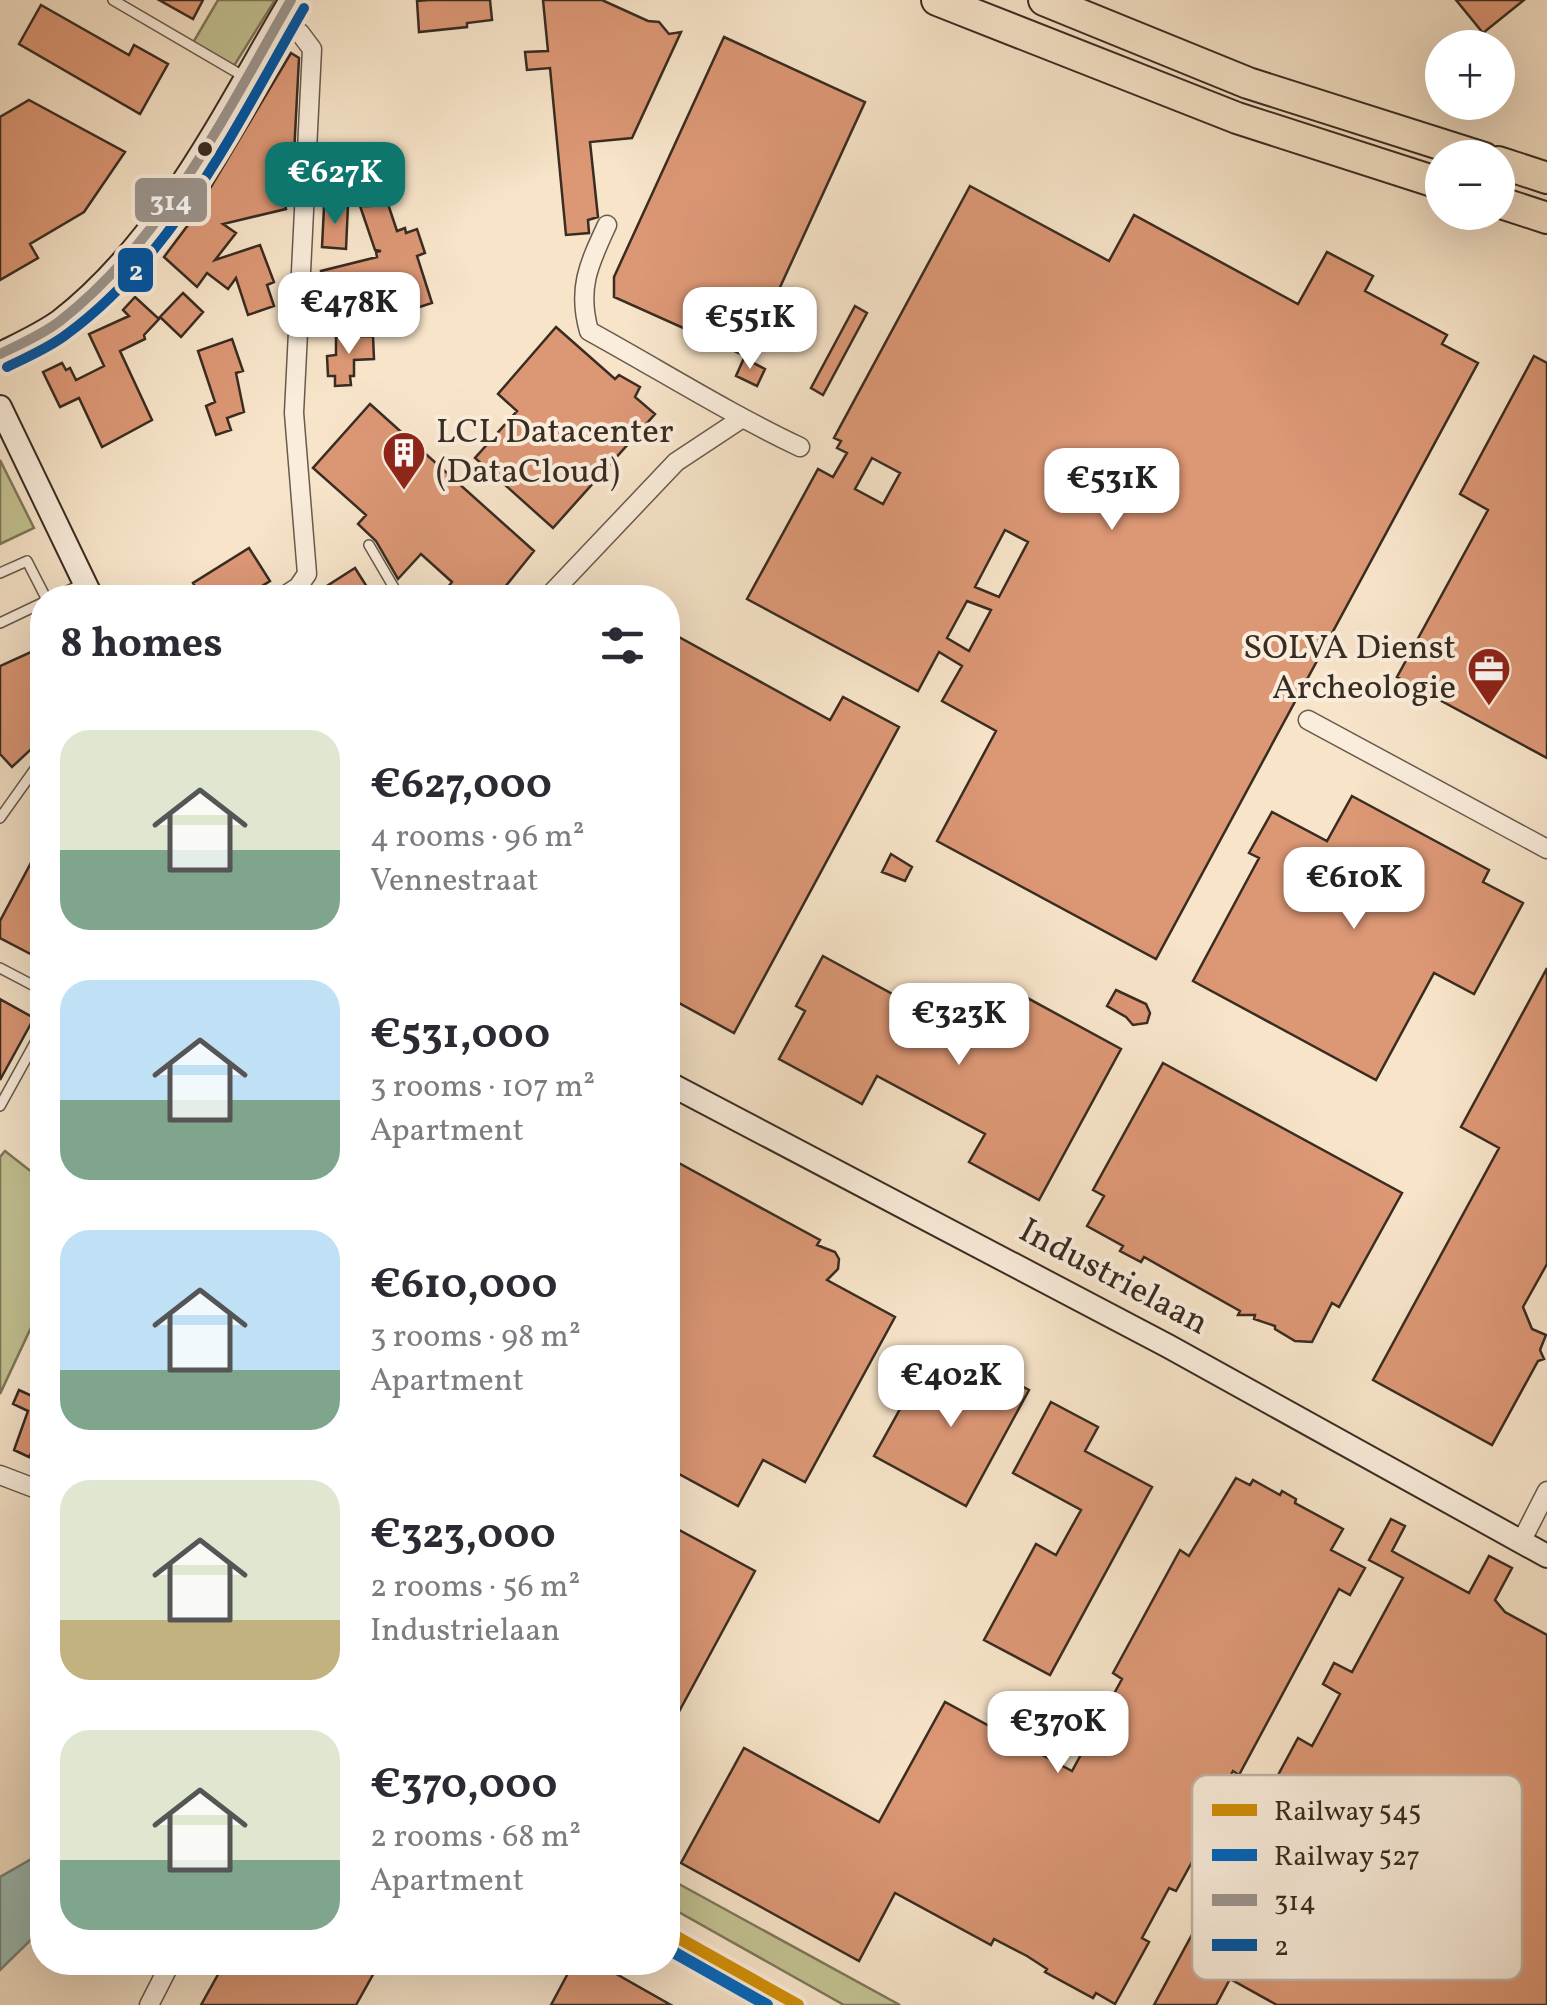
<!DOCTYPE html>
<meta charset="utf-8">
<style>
body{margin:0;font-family:Vollkorn,serif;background:#f7f7f7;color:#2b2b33;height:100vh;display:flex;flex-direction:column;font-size:38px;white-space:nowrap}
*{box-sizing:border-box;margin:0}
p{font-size:32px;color:#7c7c81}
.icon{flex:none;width:55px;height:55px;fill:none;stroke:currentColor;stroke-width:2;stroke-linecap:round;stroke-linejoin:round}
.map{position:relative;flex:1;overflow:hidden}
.panel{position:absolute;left:30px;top:585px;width:650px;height:1390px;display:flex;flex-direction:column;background:#fff;border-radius:40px;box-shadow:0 10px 40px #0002}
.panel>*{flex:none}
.fabs{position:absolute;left:1425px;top:30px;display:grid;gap:20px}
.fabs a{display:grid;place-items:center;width:90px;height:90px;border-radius:50%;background:#fff;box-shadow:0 10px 40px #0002;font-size:50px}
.price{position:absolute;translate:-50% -85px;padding:0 22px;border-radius:20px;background:#fff;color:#222;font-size:32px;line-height:65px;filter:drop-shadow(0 2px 5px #0008)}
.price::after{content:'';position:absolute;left:50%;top:60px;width:30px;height:22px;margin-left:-15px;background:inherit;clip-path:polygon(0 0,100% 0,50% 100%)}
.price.selected{background:#0f766e;color:#fff}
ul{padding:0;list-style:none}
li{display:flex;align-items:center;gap:30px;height:250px;padding:0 30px}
li span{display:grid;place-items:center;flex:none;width:280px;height:200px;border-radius:30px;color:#555}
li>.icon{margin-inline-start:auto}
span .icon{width:120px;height:120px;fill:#fffc;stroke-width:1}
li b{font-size:42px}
h2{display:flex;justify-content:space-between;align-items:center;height:120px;padding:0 30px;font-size:42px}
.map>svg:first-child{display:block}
</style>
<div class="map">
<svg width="1547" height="2005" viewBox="0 0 1547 2005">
<rect width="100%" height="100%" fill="#f7e4c9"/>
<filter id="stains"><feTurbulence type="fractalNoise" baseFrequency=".002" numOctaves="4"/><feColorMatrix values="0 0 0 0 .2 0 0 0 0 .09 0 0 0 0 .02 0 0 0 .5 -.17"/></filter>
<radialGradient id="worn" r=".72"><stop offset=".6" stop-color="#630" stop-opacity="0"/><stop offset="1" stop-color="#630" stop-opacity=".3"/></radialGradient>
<!-- green -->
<path fill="#c3c292" stroke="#7e775a" stroke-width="2.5" d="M218 0H275L232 69 191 46Z
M0 460 34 528 0 544Z
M5 1151 42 1180V1304L0 1394V1157Z
M668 1878 900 2005H844L668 1906Z"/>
<!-- water -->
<path fill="#9dbfb6" stroke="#75847b" stroke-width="2.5" d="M42 1853V1929L0 1970V1877Z"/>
<!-- building -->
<path fill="#dc9775" stroke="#392c22" stroke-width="2.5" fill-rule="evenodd" d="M159 0H203L193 19Z
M429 0H490L492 20 467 23V27L419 32 417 1Z
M543 0H602L648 21 659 22 669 34 681 32 632 138 590 142 598 217 588 220 589 233 566 235 550 68 527 70 525 52 548 51Z
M1456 0H1524L1483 33Z
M41 5 129 55 134 45 168 64 140 114 19 44Z
M724 37 865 102 748 357 614 297V277Z
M291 53 299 58 294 154 283 172 289 176 282 188 286 209 223 224 236 233 215 260 260 245 274 282 267 285 274 306 248 315 236 278 228 289 207 273 197 287 164 257 209 197 206 195Z
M29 100 125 152 84 212 30 244 38 258 0 280V117Z
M970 186 1109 261 1134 215 1298 304 1327 252 1373 276 1365 291 1447 335 1442 344 1478 363 1156 959 937 841 996 731 942 701 962 666 939 652 918 691 747 599 818 469 833 477 847 453 837 448 841 441 834 438ZM872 458 900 473 883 504 855 489ZM1005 530 1028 542 999 597 975 587ZM967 601 991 610 969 651 947 638Z
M385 195 397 231 405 228 406 233 417 229 425 253 417 256 432 303 410 310 412 315 387 323 380 302 343 315 335 290 328 292 321 271 377 257 376 252 381 251 375 250 360 206H370L368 200Z
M335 205H348L346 249 322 247 324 207 335 208Z
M183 293 203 312 181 337 160 317Z
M135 297 159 319 144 335 145 339 120 351 152 420 102 447 79 398 60 407 43 372 62 363 66 370 70 368 76 380 104 366 89 334 129 316 123 310Z
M855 306 867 313 823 395 811 388Z
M556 327 615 379 619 375 640 387 635 397 655 414 553 528 475 458 517 411 498 394Z
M373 336 374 359 354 360V376H350L351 385 335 386V376H328L327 356 336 355V337Z
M232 339 243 371 236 373 244 412 227 418 231 430 216 435 206 406 215 402 198 351Z
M1534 356 1547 363V758L1397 677 1488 510 1460 494Z
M744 358 765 369 757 386 736 376Z
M370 404 534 551 496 598H439L452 582 421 554 398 579 376 541 358 524 366 515 313 468Z
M249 548 270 581 243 598H202L193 583Z
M355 568 374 598H308Z
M668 631 830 720 843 697 899 727 734 1033 668 997Z
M42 647V739L12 767 0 754V666Z
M1352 796 1489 870 1483 882 1523 903 1474 994 1434 973 1376 1080 1193 981 1259 858 1249 853 1272 812 1327 841Z
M42 842V906L35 920 42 924V960L0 938V921Z
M891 854 912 867 905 881 882 872Z
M823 956 982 1043 1011 989 1121 1049 1039 1200 969 1162 985 1134 877 1076 862 1104 779 1059 805 1011 796 1006Z
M1547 968V1264L1523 1307 1532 1329 1546 1335 1540 1350 1544 1359 1538 1361 1492 1445 1373 1380 1499 1148 1461 1127Z
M1116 990 1146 1004 1150 1013 1147 1023 1133 1025 1126 1017 1107 1006Z
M0 999 34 1018 0 1080Z
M1163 1063 1402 1193 1339 1307 1332 1303 1312 1342 1295 1341 1275 1329V1326L1254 1319 1255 1315H1238L1240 1311 1144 1257 1141 1262 1120 1251 1123 1246 1087 1226 1104 1196 1093 1190Z
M677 1162 820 1240 817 1245 835 1252 839 1259 838 1269 827 1280 895 1317 805 1482 763 1460 738 1506 668 1468V1179Z
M925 1364 967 1387 982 1365 1029 1390 966 1506 874 1456Z
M42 1378V1433L29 1457 14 1450 28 1411 13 1404 19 1390 34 1397Z
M1051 1402 1098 1427 1085 1451 1152 1487 1050 1675 984 1640 1036 1544 1056 1555 1081 1510 1013 1473Z
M1236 1478 1250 1485 1253 1480 1280 1495 1282 1491 1296 1499 1295 1503 1343 1529 1331 1550 1365 1568 1350 1595 1339 1589 1239 1775 1233 1771 1196 1839 1203 1842 1176 1891 1169 1888 1142 1938 1149 1942 1115 2004 1096 1993 1093 1998 1045 1972 1047 1969 1027 1956 994 1939 991 1945 895 1893 859 1961 681 1863 744 1748 879 1822 945 1702 1072 1771 1122 1679 1113 1673 1180 1550 1189 1556Z
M1391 1519 1405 1526 1392 1551 1469 1593 1489 1556 1512 1568 1495 1600 1505 1612 1547 1635V2005H1277L1230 1979 1216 2005H1154L1298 1738 1312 1746 1340 1694 1323 1684 1334 1663 1352 1672 1403 1578 1369 1560Z
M668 1524 755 1571 668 1732Z
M225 1962H380L356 2005H201Z
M574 1962H595L671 2005H551Z"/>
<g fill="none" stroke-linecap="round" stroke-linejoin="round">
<defs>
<path id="lane" d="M113 0 243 76
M369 545 400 598
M0 573 27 561 46 598
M53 598 82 584
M0 623 42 603
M0 818 42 759
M0 968 42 990
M0 1106 42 1030"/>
<path id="street" d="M278 23 300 33 312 49 294 413 307 574 298 587 281 598
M607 225C589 264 577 288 589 331 660 370 728 413 800 447
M547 598 676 462 741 419
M1308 720 1547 849
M0 1475 42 1491
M1521 1542 1547 1491
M149 2005 171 1962"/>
<path id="secondary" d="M0 354C20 344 42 334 60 321 164 240 225 111 291 0
M0 407 92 598
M668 1083 1168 1346 1547 1556"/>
<path id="highway" d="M937 0 1237 118 1442 184
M1044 0 1248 83 1484 158
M1498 162 1547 178
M1498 202 1547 218"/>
</defs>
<!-- lane casing -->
<use href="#lane" stroke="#685a4c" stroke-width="12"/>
<!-- street casing -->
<use href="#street" stroke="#685a4c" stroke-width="21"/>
<!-- secondary casing -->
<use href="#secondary" stroke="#392c22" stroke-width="26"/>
<!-- highway casing -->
<use href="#highway" stroke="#392c22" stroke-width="34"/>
<!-- lane -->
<use href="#lane" stroke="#faeddc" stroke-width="9"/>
<!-- street -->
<use href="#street" stroke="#faeddc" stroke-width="18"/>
<!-- secondary -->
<use href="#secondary" stroke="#faeddc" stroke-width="22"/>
<!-- highway -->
<use href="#highway" stroke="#f7e4c9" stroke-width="30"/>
<defs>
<path id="bus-1" d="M0 354C20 344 42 335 60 321 165 239 226 113 291 0"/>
<path id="bus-2" d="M7 367C27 357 49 348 67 334 176 254 238 122 304 8"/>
</defs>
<!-- bus-1 casing -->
<use href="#bus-1" stroke="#faeddc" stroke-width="18"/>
<!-- bus-2 casing -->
<use href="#bus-2" stroke="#faeddc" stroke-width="18"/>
<!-- bus-1 -->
<use href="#bus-1" stroke="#9c9690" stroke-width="10"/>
<!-- bus-2 -->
<use href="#bus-2" stroke="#0056a4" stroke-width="10"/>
<defs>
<path id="rail-1" d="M668 1932 798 2005"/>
<path id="rail-2" d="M668 1949 767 2005"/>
</defs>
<!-- rail-1 casing -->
<use href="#rail-1" stroke="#faeddc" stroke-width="20"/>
<!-- rail-2 casing -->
<use href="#rail-2" stroke="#faeddc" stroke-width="20"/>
<!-- rail-1 -->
<use href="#rail-1" stroke="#d18e07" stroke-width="12"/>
<!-- rail-2 -->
<use href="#rail-2" stroke="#0065bd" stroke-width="12"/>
</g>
<!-- icons -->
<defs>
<symbol id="building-pin" viewBox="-11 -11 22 30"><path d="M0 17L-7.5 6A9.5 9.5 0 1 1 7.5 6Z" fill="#8f2418" stroke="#faeddc"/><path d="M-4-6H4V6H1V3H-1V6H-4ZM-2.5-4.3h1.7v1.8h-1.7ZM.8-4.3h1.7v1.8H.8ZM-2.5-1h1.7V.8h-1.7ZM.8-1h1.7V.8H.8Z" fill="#fff"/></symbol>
<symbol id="office-pin" viewBox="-11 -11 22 30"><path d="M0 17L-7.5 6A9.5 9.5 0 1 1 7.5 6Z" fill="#8f2418" stroke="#faeddc"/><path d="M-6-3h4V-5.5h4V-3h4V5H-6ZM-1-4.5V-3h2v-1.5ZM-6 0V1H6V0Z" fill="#fff"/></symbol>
</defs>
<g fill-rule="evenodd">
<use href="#building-pin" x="379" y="428" width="50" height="68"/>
<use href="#office-pin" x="1464" y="644" width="50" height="68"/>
</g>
<!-- markers -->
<circle fill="#392c22" stroke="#faeddc" stroke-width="4" cx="205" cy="149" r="9"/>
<g text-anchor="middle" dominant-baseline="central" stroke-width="8" stroke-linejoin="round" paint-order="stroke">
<!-- poi labels -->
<g font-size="35" fill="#392c22" stroke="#faeddc" text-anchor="start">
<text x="436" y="433">LCL Datacenter<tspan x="436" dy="40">(DataCloud)</tspan></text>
<text x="1456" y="649" text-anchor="end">SOLVA Dienst<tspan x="1456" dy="40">Archeologie</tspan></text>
</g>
<!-- street labels -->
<g font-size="35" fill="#392c22" stroke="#faeddc">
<text transform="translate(1113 1278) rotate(28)">Industrielaan</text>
</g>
</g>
<!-- legend -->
<rect x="1192" y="1775" width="330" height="205" rx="15" fill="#faeddc" stroke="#c0b3a4" stroke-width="2.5"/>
<rect x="1212" y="1804" width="45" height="12" fill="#d18e07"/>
<rect x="1212" y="1849" width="45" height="12" fill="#0065bd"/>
<rect x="1212" y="1894" width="45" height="12" fill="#9c9690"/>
<rect x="1212" y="1939" width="45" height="12" fill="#0056a4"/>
<g font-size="28" fill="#392c22">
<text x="1274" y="1820">Railway 545</text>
<text x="1274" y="1865">Railway 527</text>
<text x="1274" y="1910">314</text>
<text x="1274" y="1955">2</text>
</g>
<g stroke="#faeddc" stroke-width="4">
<rect x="133" y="176" width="76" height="48" rx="10" fill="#9c9690"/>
<rect x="116" y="246" width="39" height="48" rx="10" fill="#0056a4"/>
</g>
<g font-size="28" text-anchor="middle" font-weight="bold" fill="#fff">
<text x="171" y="210">314</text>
<text x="136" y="280">2</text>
</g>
<rect width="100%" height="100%" filter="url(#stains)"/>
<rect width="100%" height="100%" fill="url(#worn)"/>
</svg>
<div class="fabs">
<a>+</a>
<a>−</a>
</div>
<b class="price selected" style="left:335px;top:227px">€627K</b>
<b class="price" style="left:349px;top:357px">€478K</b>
<b class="price" style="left:750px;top:372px">€551K</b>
<b class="price" style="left:1112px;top:533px">€531K</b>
<b class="price" style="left:1354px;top:932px">€610K</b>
<b class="price" style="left:959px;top:1068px">€323K</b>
<b class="price" style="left:951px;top:1430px">€402K</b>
<b class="price" style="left:1058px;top:1776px">€370K</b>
<section class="panel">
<h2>8 homes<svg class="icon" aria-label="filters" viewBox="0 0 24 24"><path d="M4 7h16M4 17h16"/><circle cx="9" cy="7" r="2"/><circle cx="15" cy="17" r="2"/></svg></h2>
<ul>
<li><span style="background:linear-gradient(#dfe7d0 60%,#7fa58c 0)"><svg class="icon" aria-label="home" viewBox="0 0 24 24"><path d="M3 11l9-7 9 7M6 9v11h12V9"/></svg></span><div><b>€627,000</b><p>4 rooms · 96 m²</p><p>Vennestraat</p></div></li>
<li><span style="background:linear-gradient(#bfe0f5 60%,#7fa58c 0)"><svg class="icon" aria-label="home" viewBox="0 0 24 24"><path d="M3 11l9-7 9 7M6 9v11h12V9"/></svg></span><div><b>€531,000</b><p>3 rooms · 107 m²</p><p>Apartment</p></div></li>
<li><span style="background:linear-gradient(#bfe0f5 70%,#7fa58c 0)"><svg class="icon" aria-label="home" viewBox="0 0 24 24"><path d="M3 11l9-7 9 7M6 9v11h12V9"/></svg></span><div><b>€610,000</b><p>3 rooms · 98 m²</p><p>Apartment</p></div></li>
<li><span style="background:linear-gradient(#dfe7d0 70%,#c2b280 0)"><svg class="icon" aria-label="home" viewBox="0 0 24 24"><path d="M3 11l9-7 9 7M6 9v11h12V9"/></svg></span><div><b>€323,000</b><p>2 rooms · 56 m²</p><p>Industrielaan</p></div></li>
<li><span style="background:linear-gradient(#dfe7d0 65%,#7fa58c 0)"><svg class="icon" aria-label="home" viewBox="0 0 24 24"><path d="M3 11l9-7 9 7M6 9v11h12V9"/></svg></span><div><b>€370,000</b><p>2 rooms · 68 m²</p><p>Apartment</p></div></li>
</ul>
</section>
</div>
